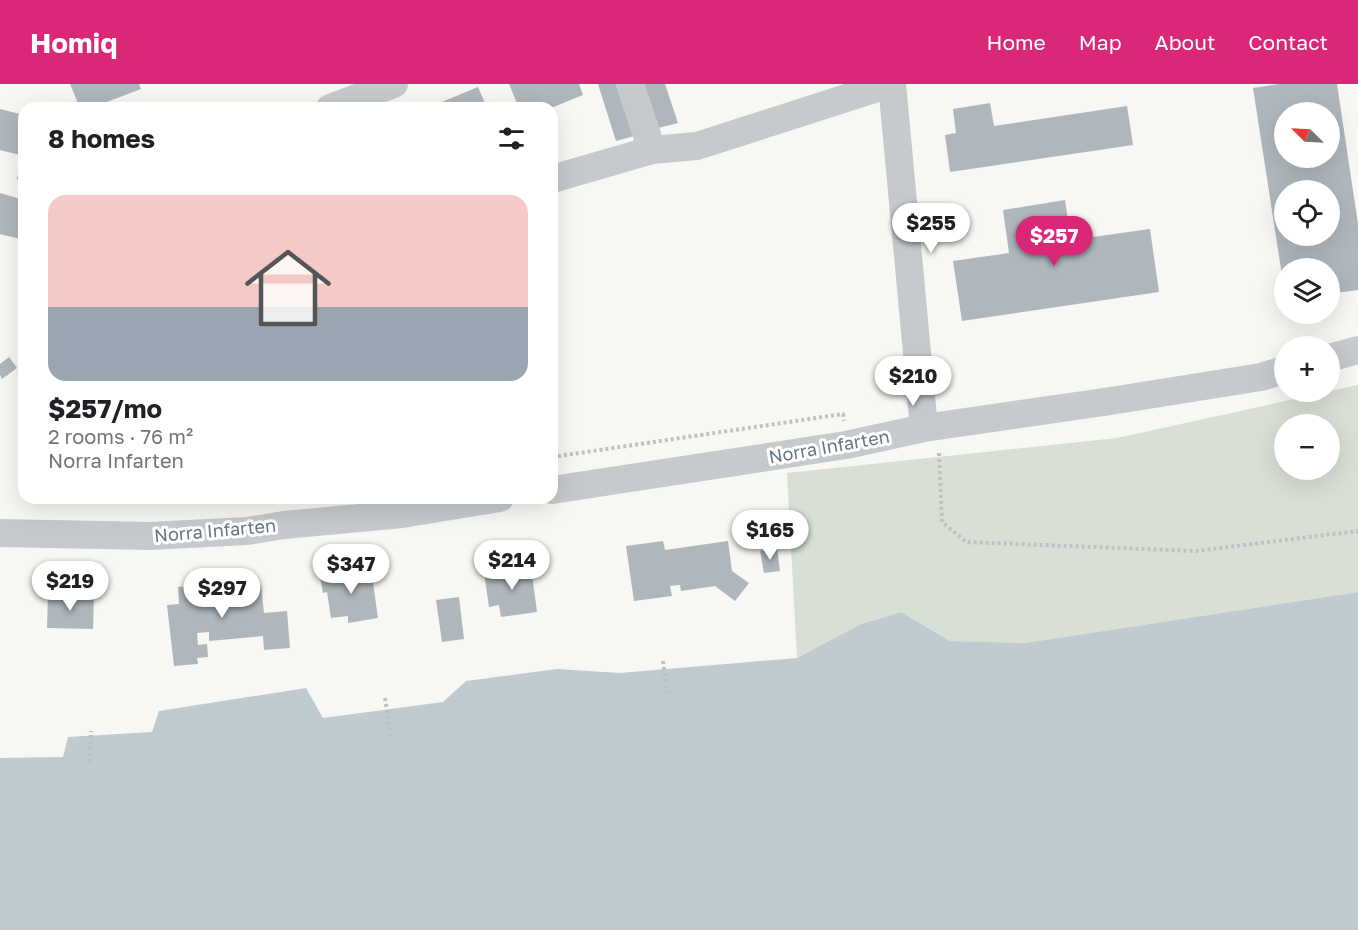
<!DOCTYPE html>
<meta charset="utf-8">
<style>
body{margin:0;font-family:"Golos Text",sans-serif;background:#f6f6f6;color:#202124;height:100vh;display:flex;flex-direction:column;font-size:22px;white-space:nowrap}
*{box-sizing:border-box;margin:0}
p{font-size:20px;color:#757577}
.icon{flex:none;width:33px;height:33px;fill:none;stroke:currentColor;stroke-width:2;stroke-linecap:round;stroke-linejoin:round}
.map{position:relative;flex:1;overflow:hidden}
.sheet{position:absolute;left:18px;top:18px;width:540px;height:402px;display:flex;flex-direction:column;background:#fff;border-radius:18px;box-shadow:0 6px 24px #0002}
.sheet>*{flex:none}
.needle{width:39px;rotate:294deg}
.tools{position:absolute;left:1274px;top:18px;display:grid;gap:12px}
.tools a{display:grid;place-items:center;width:66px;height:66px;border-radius:50%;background:#fff;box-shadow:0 6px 24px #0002;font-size:30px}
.price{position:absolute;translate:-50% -51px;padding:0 14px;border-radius:21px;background:#fff;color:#222;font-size:20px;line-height:39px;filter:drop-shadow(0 2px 3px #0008)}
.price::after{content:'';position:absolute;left:50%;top:36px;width:18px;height:14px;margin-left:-9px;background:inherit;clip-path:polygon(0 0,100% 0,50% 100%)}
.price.selected{background:#db2777;color:#fff}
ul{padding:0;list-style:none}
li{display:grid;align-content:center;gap:12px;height:318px;padding:0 30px}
li span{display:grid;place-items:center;height:186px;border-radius:18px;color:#555}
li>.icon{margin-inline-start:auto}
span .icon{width:108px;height:108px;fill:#fffc;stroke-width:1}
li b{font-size:26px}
h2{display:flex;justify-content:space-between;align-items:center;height:72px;padding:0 30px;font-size:26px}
header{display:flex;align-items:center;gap:36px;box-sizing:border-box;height:84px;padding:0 30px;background:#db2777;color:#fff}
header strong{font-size:28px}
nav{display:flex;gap:33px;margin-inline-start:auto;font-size:21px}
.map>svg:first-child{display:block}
</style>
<header>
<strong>Homiq</strong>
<nav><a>Home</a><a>Map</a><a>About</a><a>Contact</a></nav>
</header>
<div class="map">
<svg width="1358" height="846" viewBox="0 0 1358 846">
<rect width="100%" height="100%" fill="#f7f7f3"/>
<!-- green -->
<path fill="#d8dfd4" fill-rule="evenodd" d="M1358 301V508L1025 559 950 557 901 528 861 540 797 574 787 389 1117 354ZM1284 340H1329V386H1284Z"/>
<!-- water -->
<path fill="#bfcbd0" d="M1358 508V846H0V674L63 673 68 653 152 648 159 627 306 604 323 634 443 618 466 597 557 585 620 589 797 574 861 540 901 528 950 557 1025 559Z"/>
<!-- building -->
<path fill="#afb7bd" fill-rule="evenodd" d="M70 0H139L141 5 91 24H80Z
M509 0H579L583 11 551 24H519Z
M598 0H617L634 52 616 57Z
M643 0H665L678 39 658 44Z
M1279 0H1337L1358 140V206L1329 210V184H1284V198H1283L1253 4ZM1284 28H1329V74H1284ZM1284 106H1329V152H1284Z
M478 3 487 24H427Z
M990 19 994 42 1127 22 1133 61 950 88 945 51 956 49 953 25Z
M0 25 24 31V72L0 66Z
M0 109 24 116V156L0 150Z
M1065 116 1071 156 1150 145 1159 208 962 237 953 177 1009 169 1003 126Z
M9 273 17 284 2 295 0 291V280Z
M663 457 665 466 728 457 732 487 749 499 735 517 715 502 681 507 680 501 670 502 672 512 634 517 626 462Z
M777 464 780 487 764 489 760 467Z
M531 483 537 528 501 533 499 521 489 523 484 489Z
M371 484 378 534 348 539V532L331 534 327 508 323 509 320 492Z
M211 493V500L238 498 239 504 261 501 264 529 287 527 290 564 264 566 263 552 209 557V548L197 549 198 561 207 560 208 573 197 574 198 580 174 582 167 521 179 520 178 503 190 502 189 495Z
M48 510 94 512 93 545 47 544Z
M459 513 464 555 442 558 436 516Z"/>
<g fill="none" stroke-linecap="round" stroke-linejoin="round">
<!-- path -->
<path stroke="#bfc2c4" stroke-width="4" stroke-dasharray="3 3" stroke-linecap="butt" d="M17 93 24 95
M939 369 942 438 966 458 1196 467 1358 447
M552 373 843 330 844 337
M663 577 667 609
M385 614 391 654
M90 678 91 647"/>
<!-- minor -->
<path stroke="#c6cacd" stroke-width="28" d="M630 0 652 66
M892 0 924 344
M330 24 394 0
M552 95 652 66 697 62 890 0
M1329 274 1358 266
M552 406 846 361 924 344 1104 318 1261 293 1284 286
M0 449 150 452 247 447 284 441 402 430 500 414"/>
</g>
<g text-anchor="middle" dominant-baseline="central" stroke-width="6" stroke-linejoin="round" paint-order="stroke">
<!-- street labels -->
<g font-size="18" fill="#637887" stroke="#fff">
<text transform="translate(829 362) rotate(-10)">Norra Infarten</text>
<text transform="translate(215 446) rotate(-5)">Norra Infarten</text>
</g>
</g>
</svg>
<div class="tools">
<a><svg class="needle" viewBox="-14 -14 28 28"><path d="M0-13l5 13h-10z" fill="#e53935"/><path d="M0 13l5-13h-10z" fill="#757577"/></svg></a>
<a><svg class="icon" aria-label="locate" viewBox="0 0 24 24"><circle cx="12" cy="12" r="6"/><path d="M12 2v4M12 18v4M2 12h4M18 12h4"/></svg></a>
<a><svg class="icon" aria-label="layers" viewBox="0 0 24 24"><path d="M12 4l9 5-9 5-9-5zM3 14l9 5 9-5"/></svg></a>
<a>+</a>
<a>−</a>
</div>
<b class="price" style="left:931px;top:170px">$255</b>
<b class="price selected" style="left:1054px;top:183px">$257</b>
<b class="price" style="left:913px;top:323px">$210</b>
<b class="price" style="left:770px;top:477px">$165</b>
<b class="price" style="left:512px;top:507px">$214</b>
<b class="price" style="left:351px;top:511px">$347</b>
<b class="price" style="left:70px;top:528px">$219</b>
<b class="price" style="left:222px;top:535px">$297</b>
<section class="sheet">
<h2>8 homes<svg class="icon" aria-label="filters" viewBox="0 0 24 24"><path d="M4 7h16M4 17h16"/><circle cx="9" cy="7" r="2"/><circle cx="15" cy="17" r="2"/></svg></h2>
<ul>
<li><span style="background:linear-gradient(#f6c9c9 60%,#9aa5b1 0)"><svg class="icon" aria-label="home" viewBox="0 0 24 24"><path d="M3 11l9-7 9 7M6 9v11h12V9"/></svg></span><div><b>$257/mo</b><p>2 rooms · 76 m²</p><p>Norra Infarten</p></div></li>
</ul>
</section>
</div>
